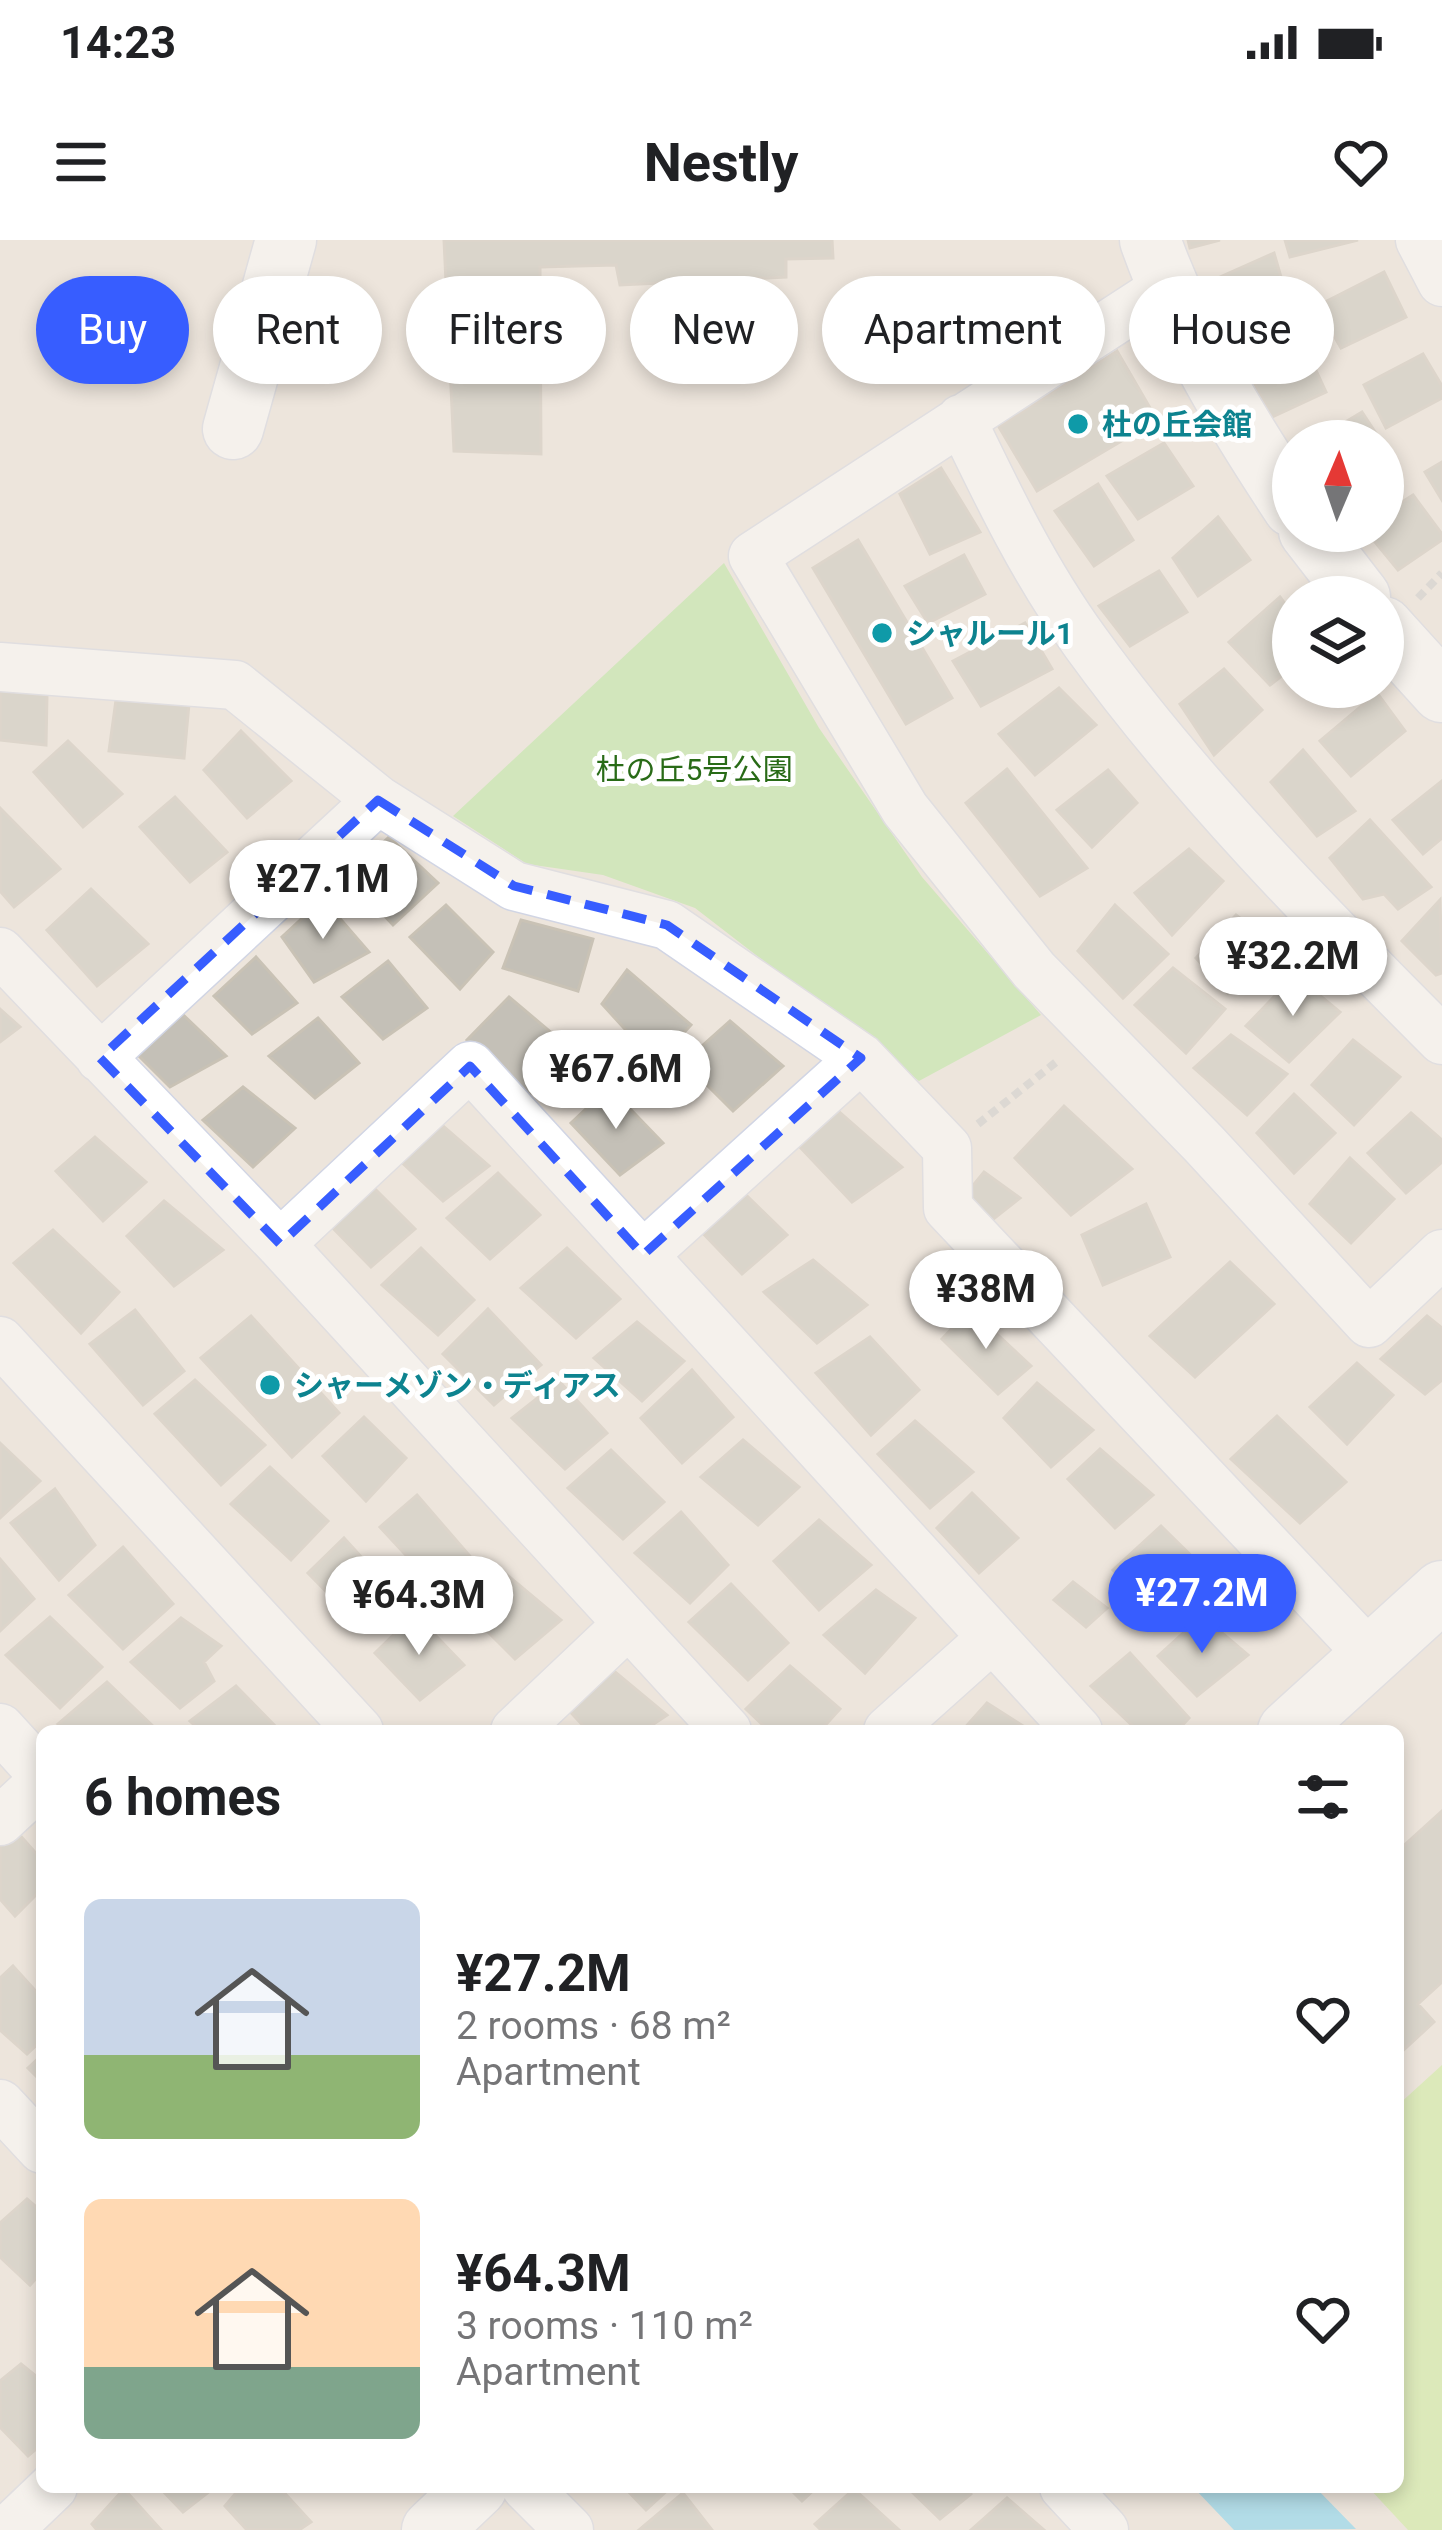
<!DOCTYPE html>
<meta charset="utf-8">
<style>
body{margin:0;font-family:Roboto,"Noto Sans JP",sans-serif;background:#f2f2f2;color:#202124;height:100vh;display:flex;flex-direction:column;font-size:45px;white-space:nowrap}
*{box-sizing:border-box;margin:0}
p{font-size:39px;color:#757577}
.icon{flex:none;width:66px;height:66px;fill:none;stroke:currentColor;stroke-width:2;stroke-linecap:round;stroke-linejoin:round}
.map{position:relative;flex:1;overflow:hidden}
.side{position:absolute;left:36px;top:1485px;width:1368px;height:768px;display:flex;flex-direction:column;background:#fff;border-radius:18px;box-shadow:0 6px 18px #0003}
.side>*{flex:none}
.top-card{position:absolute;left:36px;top:36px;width:1371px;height:108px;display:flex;gap:24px}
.needle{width:78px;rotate:2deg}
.controls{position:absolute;left:1272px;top:180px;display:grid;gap:24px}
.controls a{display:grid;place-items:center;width:132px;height:132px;border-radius:50%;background:#fff;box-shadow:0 6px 18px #0003;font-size:60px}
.price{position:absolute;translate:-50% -102px;padding:0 27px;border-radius:42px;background:#fff;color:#222;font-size:39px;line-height:78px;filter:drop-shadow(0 3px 6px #0008)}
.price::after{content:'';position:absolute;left:50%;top:72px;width:36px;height:27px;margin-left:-18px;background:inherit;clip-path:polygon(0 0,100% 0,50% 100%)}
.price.active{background:#375dff;color:#fff}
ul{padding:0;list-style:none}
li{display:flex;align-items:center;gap:36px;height:300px;padding:0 48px}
li span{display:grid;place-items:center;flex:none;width:336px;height:240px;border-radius:18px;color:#555}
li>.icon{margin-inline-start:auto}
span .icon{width:144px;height:144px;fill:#fffc;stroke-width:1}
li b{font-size:51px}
h2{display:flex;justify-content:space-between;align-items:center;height:144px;padding:0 48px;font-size:51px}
.pill{padding:0 42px;border-radius:54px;background:#fff;box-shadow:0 6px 18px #0003;font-size:42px;line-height:108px}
.pill.active{background:#375dff;color:#fff}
.status{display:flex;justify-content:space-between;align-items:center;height:84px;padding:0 60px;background:#fff;direction:ltr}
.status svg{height:33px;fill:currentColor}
header{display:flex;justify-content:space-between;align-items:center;height:156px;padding:0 48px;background:#fff;font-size:54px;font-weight:700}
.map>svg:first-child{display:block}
</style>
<div class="status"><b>14:23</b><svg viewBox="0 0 49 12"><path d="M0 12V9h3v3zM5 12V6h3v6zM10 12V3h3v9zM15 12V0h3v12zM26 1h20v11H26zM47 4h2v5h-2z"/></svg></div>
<header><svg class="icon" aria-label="menu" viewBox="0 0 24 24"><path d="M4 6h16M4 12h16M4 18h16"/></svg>Nestly<svg class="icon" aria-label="heart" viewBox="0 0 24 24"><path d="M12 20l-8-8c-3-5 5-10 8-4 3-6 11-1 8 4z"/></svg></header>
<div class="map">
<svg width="1442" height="2290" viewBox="0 0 1442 2290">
<rect width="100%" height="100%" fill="#ede5dc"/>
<!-- green -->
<path fill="#b1e695" d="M724 323 819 488 922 637 1041 775 919 841 695 668 603 635 527 624 453 576Z"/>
<!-- pitch -->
<path fill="#c7ee91" d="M1442 1825V2290H1408L1368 2247H1398V1865Z"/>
<!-- water -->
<path fill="#6ad0f4" d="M1193 2247H1315L1356 2289 1234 2290Z"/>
<!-- building -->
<path fill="#c4c0b7" stroke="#c9c2b5" stroke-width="3" d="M444 0H832L833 18 786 19V37L620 45 616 25 540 27 541 214 454 211Z
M1188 0H1220L1190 8Z
M1285 0H1358L1290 17Z
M1274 13 1288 61 1230 83 1209 42Z
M1384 32 1406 77 1341 108 1317 66Z
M1305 107 1326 152 1272 177 1251 137Z
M1117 111 1157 180 1037 251 999 187Z
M1423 114 1442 146V158L1386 188 1364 145Z
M1362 172 1381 201H1314Z
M1164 203 1193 246 1138 279 1107 236Z
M1442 222V260L1425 232Z
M941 228 980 292 930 314 900 254Z
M1098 244 1133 300 1094 326 1055 271Z
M1413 255 1442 294V300L1398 330 1366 291H1383V274Z
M1218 277 1250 320 1198 356 1173 318Z
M858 300 952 458 906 484 813 328Z
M964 315 985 354 928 383 905 346Z
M1159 331 1187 372 1130 406 1099 366Z
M1280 357 1293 375V399L1289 403 1293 427 1270 445 1229 402Z
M1025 383 1052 429 981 466 953 421Z
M1224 429 1262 470 1214 515 1180 464Z
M1059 448 1096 485 1035 535 999 494Z
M0 450 47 455 46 505 0 500Z
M1377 453 1405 491 1351 536 1320 501Z
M116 460 189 464 184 518 109 511Z
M241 491 291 541 247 578 204 530Z
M68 501 122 554 83 587 34 532Z
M1303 510 1355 571 1317 596 1271 542Z
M1007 529 1087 628 1040 656 966 563Z
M1108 530 1137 563 1092 607 1057 570Z
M1442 541V598L1423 614 1393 580Z
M175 557 227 612 190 642 140 587Z
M0 568 60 629 14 667 0 651Z
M1370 580 1431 647 1398 669 1384 654 1363 659 1330 618Z
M389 597 438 643 393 685 347 636Z
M1189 609 1223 641 1172 695 1135 653Z
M91 649 148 704 97 746 47 690Z
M323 659 369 712 314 742 282 697Z
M1440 660 1442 733 1436 735 1402 701Z
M446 665 493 712 460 749 410 697Z
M1115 665 1168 714 1123 758 1078 711Z
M1236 675 1280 710 1228 753 1196 718Z
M521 680 593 699 578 751 503 728Z
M256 717 297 763 252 794 214 756Z
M388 721 427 768 383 799 342 757Z
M1173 728 1225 769 1186 813 1135 765Z
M627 730 691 785 656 823 602 764Z
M1295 735 1340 772 1289 822 1246 786Z
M509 757 572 810 526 858 467 800Z
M176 768 226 816 170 847 133 810Z
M0 769 20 787 0 802Z
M318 778 359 823 315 858 269 816Z
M730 781 783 826 733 871 684 822Z
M1231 795 1287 834 1247 875 1194 828Z
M1353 800 1400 837 1354 885 1312 845Z
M243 847 295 888 253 927 203 880Z
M609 847 663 903 620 935 571 883Z
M1294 854 1335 893 1294 933 1257 893Z
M1064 866 1132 929 1071 975 1015 918Z
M838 871 902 927 852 962 800 907Z
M1411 873 1442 900V922L1406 953 1368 913Z
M436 880 489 926 443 961 393 914Z
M95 897 146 942 103 981 56 931Z
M1350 918 1394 959 1351 1003 1310 964Z
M984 932 1020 958 987 984 962 959Z
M498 933 540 975 490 1019 447 978Z
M370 944 415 989 371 1027 328 983Z
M743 952 787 995 742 1034 699 989Z
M164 961 223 1010 174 1046 127 996Z
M1146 964 1170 1017 1103 1045 1082 995Z
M53 990 119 1052 81 1093 14 1023Z
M421 1008 474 1060 438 1095 382 1045Z
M567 1008 620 1059 576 1098 521 1048Z
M813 1020 867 1065 817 1103 764 1052Z
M1230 1022 1274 1064 1195 1137 1150 1096Z
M488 1069 541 1125 494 1165 443 1114Z
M970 1069 1031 1126 998 1154 942 1099Z
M135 1070 184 1131 143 1165 90 1104Z
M251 1076 339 1173 292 1217 201 1118Z
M1427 1076 1442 1088V1140L1425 1154 1381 1119Z
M637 1082 684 1121 642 1161 594 1118Z
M870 1097 919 1150 871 1195 816 1133Z
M1357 1123 1393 1155 1347 1204 1310 1167Z
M692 1130 733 1177 682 1223 641 1178Z
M195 1140 265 1205 221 1245 155 1174Z
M559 1141 607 1193 565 1229 512 1178Z
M1037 1143 1093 1190 1051 1227 1004 1178Z
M1277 1176 1346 1242 1300 1283 1231 1219Z
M364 1177 406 1218 366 1261 323 1216Z
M915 1181 973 1232 930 1268 878 1214Z
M743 1200 799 1247 758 1285 701 1237Z
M0 1203 40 1241 0 1278Z
M1100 1209 1153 1255 1115 1288 1068 1239Z
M611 1210 664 1262 623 1299 568 1248Z
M270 1227 328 1281 291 1320 231 1264Z
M55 1249 95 1305 59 1340 11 1283Z
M972 1253 1018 1298 979 1333 937 1288Z
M417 1255 474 1321 440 1352 380 1287Z
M681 1272 728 1325 690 1363 635 1313Z
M819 1280 871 1325 819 1370 774 1321Z
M1161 1286 1219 1343 1170 1386 1113 1330Z
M344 1298 394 1353 359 1385 308 1333Z
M123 1307 173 1364 123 1409 69 1355Z
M0 1319 34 1359 0 1391Z
M494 1324 561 1380 515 1419 457 1361Z
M1073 1342 1107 1368 1086 1387 1054 1360Z
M731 1344 788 1403 748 1440 689 1382Z
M876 1350 915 1378 865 1433 824 1395Z
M415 1374 464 1425 420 1460 375 1413Z
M1202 1376 1248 1415 1197 1456 1158 1416Z
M50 1377 102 1427 60 1468 6 1415Z
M181 1378 221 1406 204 1422 214 1441 180 1468 131 1422Z
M1130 1413 1189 1478 1177 1491H1138L1091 1446Z
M790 1426 840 1469 820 1491H769L746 1469Z
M609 1427 667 1475 643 1491H588L563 1464Z
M107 1442 158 1491H66L58 1484Z
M236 1446 280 1491H201L190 1481Z
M987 1463 1031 1491H962Z
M1442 1571V1742L1418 1764 1434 1782 1398 1815V1611Z
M17 1592 42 1620V1649L15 1676 0 1659V1605Z
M13 1726 42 1758V1800L27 1814 0 1790V1738Z
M42 1815V1842L28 1828Z
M27 1959 42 1972V2032L30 2045 0 2017V1983Z
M21 2124 42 2141V2204L28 2216 0 2187V2141Z
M159 2247H215L183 2272Z
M241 2247H279L311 2282 299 2290H247L225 2266Z
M624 2247H671L646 2270Z
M788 2247H817L802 2261Z
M907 2247H969L971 2254 940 2279Z
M124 2249 161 2290H97L92 2284Z
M854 2249 899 2290H821L815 2284Z
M683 2253 712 2290H639Z
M1007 2258 1044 2290H971Z"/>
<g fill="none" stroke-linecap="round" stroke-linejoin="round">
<defs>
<path id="minor" d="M1420 0 1442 42
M1166 47 753 316 905 569 1034 730 1204 904 1369 1083 1442 1014
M961 179C998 256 1035 333 1086 403 1188 544 1319 677 1442 800
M0 427 235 445 378 560 514 646 667 685 861 818 947 908 948 968 1372 1417
M0 712 280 1004 727 1491
M100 818 378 560
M280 1004 470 826 1078 1491
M643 1015 861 818
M0 1101 359 1491
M0 1488 42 1534
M515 1491 628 1384
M888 1491 992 1398
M0 1581 42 1542
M0 1864 42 1909
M526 2247 569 2290
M1064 2247 1104 2290
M8 2290 53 2247"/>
<path id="tertiary" d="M1150 0C1184 96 1237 182 1293 267
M233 189 286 0
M1309 291 1360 357
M1383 387 1442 452
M1288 1491 1442 1351
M432 2290 477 2247"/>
</defs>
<!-- minor casing -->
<use href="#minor" stroke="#d1d5e4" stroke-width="51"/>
<!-- tertiary casing -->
<use href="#tertiary" stroke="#d1d5e4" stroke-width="63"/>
<!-- path -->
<path stroke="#c8c8c8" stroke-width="8" stroke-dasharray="9 6" stroke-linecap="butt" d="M1418 358 1442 333
M978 884 1060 819"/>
<!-- minor -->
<use href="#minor" stroke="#fff" stroke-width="48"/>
<!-- tertiary -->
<use href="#tertiary" stroke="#fff" stroke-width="60"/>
</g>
<!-- marked area -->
<path d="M0 0H1442V2290H0ZM378 560 514 646 667 685 861 818 643 1015 470 826 280 1004 100 818Z" fill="#ede5dc" fill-opacity=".55" fill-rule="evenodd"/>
<path fill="none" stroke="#375dff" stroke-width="9" stroke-dasharray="24 15" stroke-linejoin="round" d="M378 560 514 646 667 685 861 818 643 1015 470 826 280 1004 100 818Z"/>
<!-- markers -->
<g fill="#0f9aa8" stroke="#fff" stroke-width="4.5">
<circle cx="1078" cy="184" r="12"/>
<circle cx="882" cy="393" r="12"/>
<circle cx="270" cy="1145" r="12"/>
</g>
<g text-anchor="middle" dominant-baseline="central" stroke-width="10" stroke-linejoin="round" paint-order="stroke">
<!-- culture labels -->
<g font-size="30" font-weight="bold" fill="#0d838f" stroke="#fff" text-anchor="start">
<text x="1102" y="184">杜の丘会館</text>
<text x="906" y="393">シャルール1</text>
<text x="294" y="1145">シャーメゾン・ディアス</text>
</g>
<!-- park labels -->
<g font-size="30" fill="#296b17" stroke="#fff">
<text x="694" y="529">杜の丘5号公園</text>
</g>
</g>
</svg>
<div class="controls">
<a><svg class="needle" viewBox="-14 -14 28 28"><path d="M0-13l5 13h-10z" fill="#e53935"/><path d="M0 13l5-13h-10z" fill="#757577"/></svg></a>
<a><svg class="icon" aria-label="layers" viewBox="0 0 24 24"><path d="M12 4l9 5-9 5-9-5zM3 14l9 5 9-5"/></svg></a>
</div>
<b class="price" style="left:323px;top:702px">¥27.1M</b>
<b class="price" style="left:1293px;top:779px">¥32.2M</b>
<b class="price" style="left:616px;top:892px">¥67.6M</b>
<b class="price" style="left:986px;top:1112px">¥38M</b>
<b class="price active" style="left:1202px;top:1416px">¥27.2M</b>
<b class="price" style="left:419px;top:1418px">¥64.3M</b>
<div class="top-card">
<a class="pill active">Buy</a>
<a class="pill">Rent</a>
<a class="pill">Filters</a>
<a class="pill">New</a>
<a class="pill">Apartment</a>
<a class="pill">House</a>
</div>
<section class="side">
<h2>6 homes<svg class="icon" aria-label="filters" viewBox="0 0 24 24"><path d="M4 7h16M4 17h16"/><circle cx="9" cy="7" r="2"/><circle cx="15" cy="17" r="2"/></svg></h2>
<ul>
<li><span style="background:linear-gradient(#c9d6e8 65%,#8fb573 0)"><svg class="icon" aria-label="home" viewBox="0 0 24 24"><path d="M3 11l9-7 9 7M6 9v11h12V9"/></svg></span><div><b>¥27.2M</b><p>2 rooms · 68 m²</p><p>Apartment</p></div><svg class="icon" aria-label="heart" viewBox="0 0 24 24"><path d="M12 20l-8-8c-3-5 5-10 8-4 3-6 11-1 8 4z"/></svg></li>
<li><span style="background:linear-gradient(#ffd9b3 70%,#7fa58c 0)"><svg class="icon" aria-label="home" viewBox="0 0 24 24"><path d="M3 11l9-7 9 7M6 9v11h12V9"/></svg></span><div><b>¥64.3M</b><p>3 rooms · 110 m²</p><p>Apartment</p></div><svg class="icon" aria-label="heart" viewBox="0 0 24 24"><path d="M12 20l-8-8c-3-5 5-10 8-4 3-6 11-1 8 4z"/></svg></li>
</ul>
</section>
</div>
